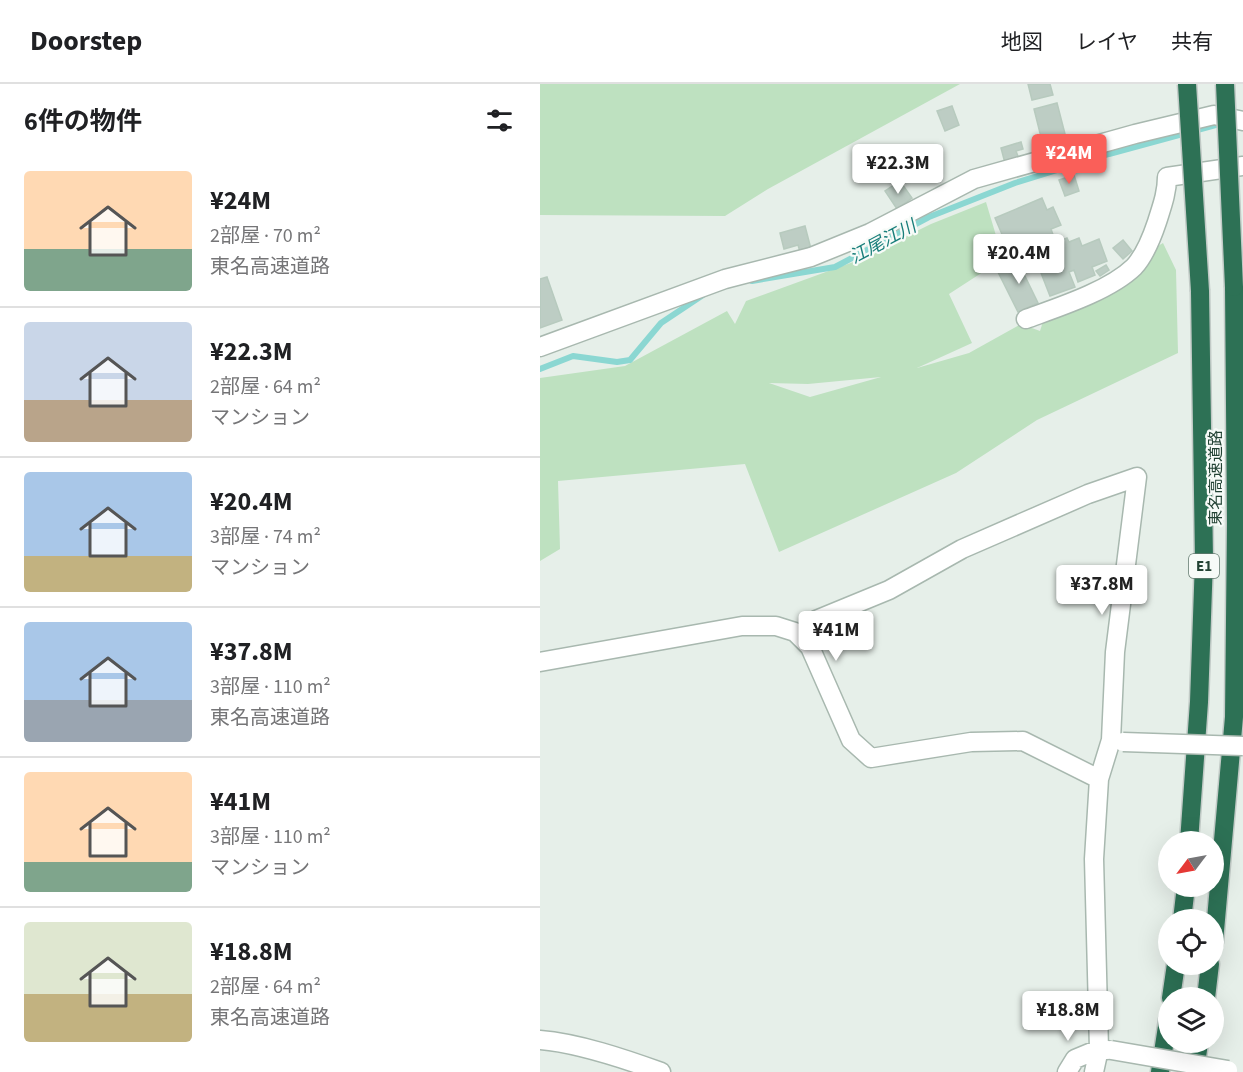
<!DOCTYPE html>
<html lang="ja">
<meta charset="utf-8">
<style>
body{margin:0;font-family:"Source Sans 3","Noto Sans JP",sans-serif;background:#f2f2f2;color:#202124;height:100vh;display:flex;flex-direction:column;font-size:22px;white-space:nowrap}
*{box-sizing:border-box;margin:0}
p{font-size:20px;color:#757577}
.icon{flex:none;width:33px;height:33px;fill:none;stroke:currentColor;stroke-width:2;stroke-linecap:round;stroke-linejoin:round}
.map{position:relative;flex:1;overflow:hidden}
.sheet{display:flex;flex-direction:column;background:#fff;width:540px}
.sheet>*{flex:none}
.needle{width:39px;rotate:238deg}
.controls{position:absolute;left:618px;top:747px;display:grid;gap:12px}
.controls a{display:grid;place-items:center;width:66px;height:66px;border-radius:50%;background:#fff;box-shadow:0 6px 24px #0002;font-size:30px}
.price{position:absolute;translate:-50% -51px;padding:0 14px;border-radius:6px;background:#fff;color:#222;font-size:20px;line-height:39px;filter:drop-shadow(0 2px 3px #0008)}
.price::after{content:'';position:absolute;left:50%;top:36px;width:18px;height:14px;margin-left:-9px;background:inherit;clip-path:polygon(0 0,100% 0,50% 100%)}
.price.active{background:#fa5f59;color:#fff}
ul{padding:0;list-style:none}
li{display:flex;align-items:center;gap:18px;height:150px;padding:0 24px}
li+li{border-top:2px solid #e0e0e0}
li span{display:grid;place-items:center;flex:none;width:168px;height:120px;border-radius:6px;color:#555}
li>.icon{margin-inline-start:auto}
span .icon{width:72px;height:72px;fill:#fffc;stroke-width:1}
li b{font-size:26px}
h2{display:flex;justify-content:space-between;align-items:center;height:72px;padding:0 24px;font-size:26px}
header{display:flex;align-items:center;gap:36px;box-sizing:border-box;height:84px;padding:0 30px;background:#fff;border-bottom:2px solid #e0e0e0}
header strong{font-size:28px}
nav{display:flex;gap:33px;margin-inline-start:auto;font-size:21px}
main{display:flex;flex:1;min-height:0}
.map>svg:first-child{display:block}
</style>
<header>
<strong>Doorstep</strong>
<nav><a>地図</a><a>レイヤ</a><a>共有</a></nav>
</header>
<main>
<section class="sheet">
<h2>6件の物件<svg class="icon" aria-label="filters" viewBox="0 0 24 24"><path d="M4 7h16M4 17h16"/><circle cx="9" cy="7" r="2"/><circle cx="15" cy="17" r="2"/></svg></h2>
<ul>
<li><span style="background:linear-gradient(#ffd9b3 65%,#7fa58c 0)"><svg class="icon" aria-label="home" viewBox="0 0 24 24"><path d="M3 11l9-7 9 7M6 9v11h12V9"/></svg></span><div><b>¥24M</b><p>2部屋 · 70 m²</p><p>東名高速道路</p></div></li>
<li><span style="background:linear-gradient(#c9d6e8 65%,#b9a48a 0)"><svg class="icon" aria-label="home" viewBox="0 0 24 24"><path d="M3 11l9-7 9 7M6 9v11h12V9"/></svg></span><div><b>¥22.3M</b><p>2部屋 · 64 m²</p><p>マンション</p></div></li>
<li><span style="background:linear-gradient(#a9c7e8 70%,#c2b280 0)"><svg class="icon" aria-label="home" viewBox="0 0 24 24"><path d="M3 11l9-7 9 7M6 9v11h12V9"/></svg></span><div><b>¥20.4M</b><p>3部屋 · 74 m²</p><p>マンション</p></div></li>
<li><span style="background:linear-gradient(#a9c7e8 65%,#9aa5b1 0)"><svg class="icon" aria-label="home" viewBox="0 0 24 24"><path d="M3 11l9-7 9 7M6 9v11h12V9"/></svg></span><div><b>¥37.8M</b><p>3部屋 · 110 m²</p><p>東名高速道路</p></div></li>
<li><span style="background:linear-gradient(#ffd9b3 75%,#7fa58c 0)"><svg class="icon" aria-label="home" viewBox="0 0 24 24"><path d="M3 11l9-7 9 7M6 9v11h12V9"/></svg></span><div><b>¥41M</b><p>3部屋 · 110 m²</p><p>マンション</p></div></li>
<li><span style="background:linear-gradient(#dfe7d0 60%,#c2b280 0)"><svg class="icon" aria-label="home" viewBox="0 0 24 24"><path d="M3 11l9-7 9 7M6 9v11h12V9"/></svg></span><div><b>¥18.8M</b><p>2部屋 · 64 m²</p><p>東名高速道路</p></div></li>
</ul>
</section>
<div class="map">
<svg width="703" height="988" viewBox="0 0 703 988">
<rect width="100%" height="100%" fill="#e6efe9"/>
<!-- green -->
<path fill="#bee1c0" fill-rule="evenodd" d="M0 0H420L228 105 185 132 0 131Z
M446 118 463 175 409 210 432 259 377 284 429 269 481 240 500 247 506 228 623 159 636 186 638 269 497 336 416 389 239 468 205 380 18 397 20 465 0 477V294L85 282 187 227 195 240 206 217 316 177 391 140ZM341 293 270 313 229 299 268 300Z"/>
<g fill="none" stroke-linecap="round" stroke-linejoin="round">
<!-- stream -->
<path stroke="#8bd7d2" stroke-width="6" d="M212 197 295 183 389 133 475 99 569 70 683 39
M0 285 33 272 77 278 90 276 121 239 163 211"/>
</g>
<!-- building -->
<path fill="#bdcdc4" stroke="#b7cabe" stroke-width="1.5" d="M488 0H510L513 11 492 16Z
M517 19 525 50 518 51 521 65 505 69 494 25Z
M412 22 419 41 405 47 397 27Z
M481 58 483 65 476 67 479 75 465 79 461 64Z
M534 91 539 107 525 112 519 96Z
M360 97 372 114 357 125 345 107Z
M502 114 507 126 513 123 521 141 511 145 516 159 473 176 455 134Z
M265 142 271 165 260 168 258 161 244 165 240 149Z
M527 154 529 158 539 154 542 162 559 155 567 177 552 183 555 191 538 198 534 186 529 188 535 203 510 212 494 171 512 164 513 168 518 166 517 162 521 160 520 157Z
M583 156 592 167 583 175 573 164Z
M488 173 491 181 482 186 498 219 478 228 458 188Z
M566 181 569 186 560 192 556 187Z
M7 193 22 236 0 244V195Z"/>
<g fill="none" stroke-linecap="round" stroke-linejoin="round">
<defs>
<path id="minor" d="M486 235C519 223 569 207 594 183 605 171 612 153 617 138 622 122 627 109 627 93L703 82
M0 263 185 195 271 173 330 149 434 95 595 50 674 31 703 37
M276 536 349 506 422 465 548 410 597 393 575 568 571 656 559 695 554 775 559 965 554 988
M0 578 202 542H236L255 548 270 563 311 656 331 674 431 658 483 657 559 695
M0 956C38 959 85 975 121 988
M527 988 535 975 559 965 567 966"/>
<path id="motorway" d="M649 758 659 618 664 476 660 207
M642 836 646 802
M674 858 694 633 696 438 694 203
M631 914 636 880
M666 914 670 880
M620 988 628 936
M655 988 659 958"/>
</defs>
<!-- minor casing -->
<use href="#minor" stroke="#a8b8af" stroke-width="21"/>
<!-- motorway casing -->
<use href="#motorway" stroke="#c1cac6" stroke-width="21"/>
<!-- minor -->
<use href="#minor" stroke="#fff" stroke-width="18"/>
<!-- motorway -->
<use href="#motorway" stroke="#2d7155" stroke-width="18"/>
<defs>
<path id="minor-bridge" d="M583 658 703 662
M571 966 688 986"/>
<path id="motorway-bridge" d="M647 0 660 207
M685 0 694 203"/>
</defs>
<!-- minor-bridge casing -->
<use href="#minor-bridge" stroke="#a8b8af" stroke-width="21" stroke-linecap="butt"/>
<!-- motorway-bridge casing -->
<use href="#motorway-bridge" stroke="#c1cac6" stroke-width="21" stroke-linecap="butt"/>
<!-- minor-bridge -->
<use href="#minor-bridge" stroke="#fff" stroke-width="18"/>
<!-- motorway-bridge -->
<use href="#motorway-bridge" stroke="#2d7155" stroke-width="18"/>
</g>
<g text-anchor="middle" dominant-baseline="central" stroke-width="4.5" stroke-linejoin="round" paint-order="stroke">
<!-- shield labels -->
<rect fill="#f7fbf8" stroke="#637a6f" stroke-width="1.5" x="649" y="470" width="30" height="24" rx="4.5"/>
<g font-size="15" font-weight="bold" fill="#234334">
<text x="664" y="482">E1</text>
</g>
<!-- street labels -->
<g font-size="16" fill="#234334" stroke="#f7fbf8">
<text transform="translate(676 394) rotate(-90)">東名高速道路</text>
</g>
<!-- water labels -->
<g font-size="18" font-style="italic" fill="#187e7a" stroke="#f7fbf8">
<text transform="translate(343 158) rotate(-28)">江尾江川</text>
</g>
</g>
</svg>
<div class="controls">
<a><svg class="needle" viewBox="-14 -14 28 28"><path d="M0-13l5 13h-10z" fill="#e53935"/><path d="M0 13l5-13h-10z" fill="#757577"/></svg></a>
<a><svg class="icon" aria-label="locate" viewBox="0 0 24 24"><circle cx="12" cy="12" r="6"/><path d="M12 2v4M12 18v4M2 12h4M18 12h4"/></svg></a>
<a><svg class="icon" aria-label="layers" viewBox="0 0 24 24"><path d="M12 4l9 5-9 5-9-5zM3 14l9 5 9-5"/></svg></a>
</div>
<b class="price active" style="left:529px;top:101px">¥24M</b>
<b class="price" style="left:358px;top:111px">¥22.3M</b>
<b class="price" style="left:479px;top:201px">¥20.4M</b>
<b class="price" style="left:562px;top:532px">¥37.8M</b>
<b class="price" style="left:296px;top:578px">¥41M</b>
<b class="price" style="left:528px;top:958px">¥18.8M</b>
</div>
</main>
